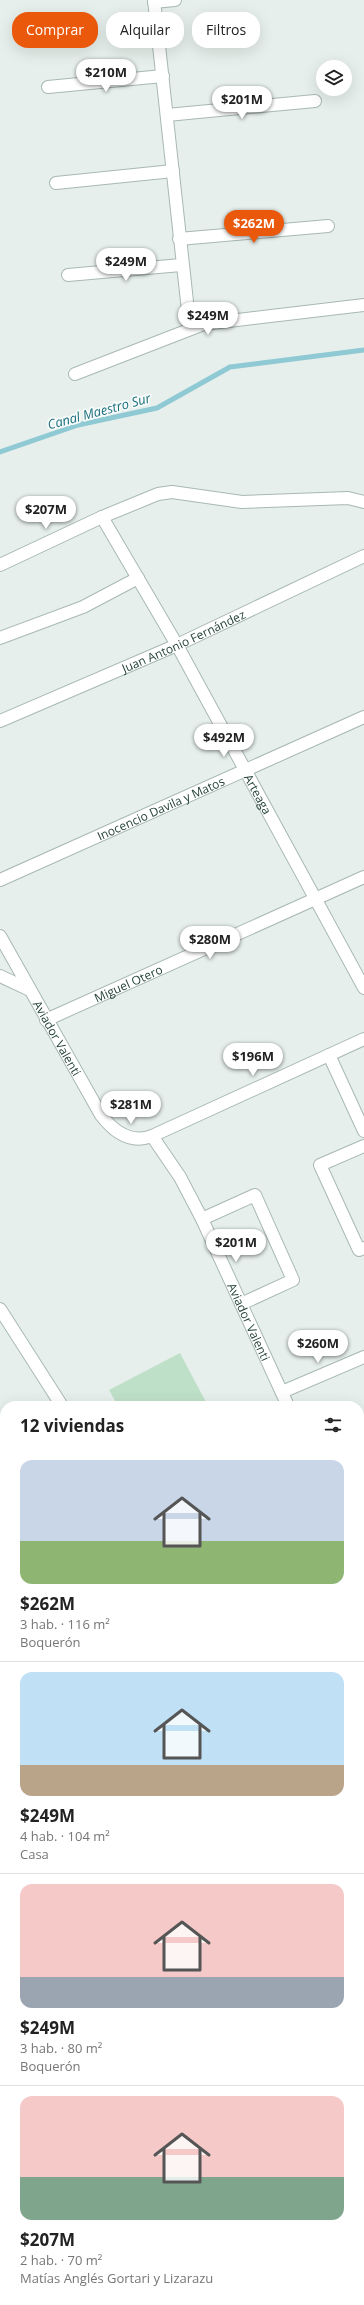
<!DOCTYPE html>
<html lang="es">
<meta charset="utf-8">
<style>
body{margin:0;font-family:"Open Sans",sans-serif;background:#f6f6f6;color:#222;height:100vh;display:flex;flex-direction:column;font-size:15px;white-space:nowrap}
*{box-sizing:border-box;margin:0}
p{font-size:13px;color:#767676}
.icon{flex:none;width:22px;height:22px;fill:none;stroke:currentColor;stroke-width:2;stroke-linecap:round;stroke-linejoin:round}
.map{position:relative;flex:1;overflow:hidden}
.side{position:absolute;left:0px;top:1401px;width:364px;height:904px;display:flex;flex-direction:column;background:#fff;border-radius:16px 16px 0 0;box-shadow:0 4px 16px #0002}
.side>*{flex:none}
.guide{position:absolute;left:12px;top:12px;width:340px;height:36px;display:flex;gap:8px}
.buttons{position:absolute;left:316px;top:60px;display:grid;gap:8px}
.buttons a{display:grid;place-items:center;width:36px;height:36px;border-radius:50%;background:#fff;box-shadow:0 4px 16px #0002;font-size:20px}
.price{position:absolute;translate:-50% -34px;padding:0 9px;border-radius:14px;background:#fff;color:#222;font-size:13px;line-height:26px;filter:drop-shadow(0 1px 2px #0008)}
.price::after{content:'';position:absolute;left:50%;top:24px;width:12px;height:9px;margin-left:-6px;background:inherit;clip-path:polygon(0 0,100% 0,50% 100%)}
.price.active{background:#ea580c;color:#fff}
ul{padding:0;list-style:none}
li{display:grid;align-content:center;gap:8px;height:212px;padding:0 20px}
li+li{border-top:1px solid #e0e0e0}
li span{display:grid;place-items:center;height:124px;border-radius:12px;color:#555}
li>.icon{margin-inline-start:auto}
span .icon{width:72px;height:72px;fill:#fffc;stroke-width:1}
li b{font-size:17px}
h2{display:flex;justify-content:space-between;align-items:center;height:48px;padding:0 20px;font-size:17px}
.pill{padding:0 14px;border-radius:16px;background:#fff;box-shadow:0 4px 16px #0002;font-size:14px;line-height:36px}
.pill.active{background:#ea580c;color:#fff}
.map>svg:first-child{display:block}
</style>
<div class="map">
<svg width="364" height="2305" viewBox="0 0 364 2305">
<rect width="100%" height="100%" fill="#e6efeb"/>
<!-- green -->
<path fill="#bfe0c8" d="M180 1353 208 1406H118L109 1390Z"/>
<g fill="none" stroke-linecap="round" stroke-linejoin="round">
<!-- stream -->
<path stroke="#8ec9d4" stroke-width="5" d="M0 452 78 425 157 408 230 367 364 350"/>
<defs>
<g id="minor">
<path d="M154 0 190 329"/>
<path d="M154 2 175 0"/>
<path d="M48 87 163 76"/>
<path d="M167 115 315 101"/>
<path d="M56 183 173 171"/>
<path d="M179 239 328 226"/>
<path d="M68 275 181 265"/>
<path d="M75 374 204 324 364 305"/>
<path id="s1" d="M102 517 177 645 364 988"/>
<path d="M0 565 102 517 158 494 172 492 242 502 348 498 364 502"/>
<path d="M0 638 83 607 138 578"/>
<path id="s2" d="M0 721 177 645 364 556"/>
<path id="s3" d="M0 880 364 717"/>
<path id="s4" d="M0 936 101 1115C114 1132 131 1144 152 1136L364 1039"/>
<path d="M0 976 30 990"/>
<path id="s5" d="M46 1020 364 877"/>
<path d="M329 1055 364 1131"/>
<path id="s6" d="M152 1136 180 1177 202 1219 288 1406"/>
<path d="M364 1146 320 1165 359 1250 364 1248"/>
<path d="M202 1219 255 1195 293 1280 241 1304"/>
<path d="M0 1309 62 1406"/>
<path d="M282 1392 364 1357"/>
<path d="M359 1470 364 1468"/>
<path d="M0 1522 5 1519"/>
<path d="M359 1563 364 1573"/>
<path d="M0 1658 5 1669"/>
<path d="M0 1725 5 1722"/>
<path d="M359 1809 364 1792"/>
<path d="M359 1986 364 1983"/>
<path d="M0 2027 5 2036"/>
<path d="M359 2090 364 2100"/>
<path d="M0 2187 5 2184"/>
<path d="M359 2286 364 2283"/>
<path d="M0 2300 3 2305"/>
<path d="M150 2300 153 2305"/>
<path d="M214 2305 216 2300"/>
<path d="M324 2305 333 2300"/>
</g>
<path id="major" d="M359 1684 364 1682
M0 1880 5 1878"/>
</defs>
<!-- minor casing -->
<use href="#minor" stroke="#a8b8b2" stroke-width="14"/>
<!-- major casing -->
<use href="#major" stroke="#c2cac8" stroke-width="14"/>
<!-- minor -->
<use href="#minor" stroke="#fff" stroke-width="12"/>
<!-- major -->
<use href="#major" stroke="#6aa596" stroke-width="12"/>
</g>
<g text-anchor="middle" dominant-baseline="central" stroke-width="3.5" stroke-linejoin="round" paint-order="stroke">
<!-- street labels -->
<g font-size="12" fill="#24423a" stroke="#f7fbf9">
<text stroke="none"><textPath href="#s2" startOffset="200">Juan Antonio Fernández</textPath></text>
<text stroke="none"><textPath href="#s1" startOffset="318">Arteaga</textPath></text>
<text stroke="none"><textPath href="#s3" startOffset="176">Inocencio Davila y Matos</textPath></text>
<text stroke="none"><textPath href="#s5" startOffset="90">Miguel Otero</textPath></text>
<text stroke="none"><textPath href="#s4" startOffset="117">Aviador Valenti</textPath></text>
<text stroke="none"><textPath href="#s6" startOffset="210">Aviador Valenti</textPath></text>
</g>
<!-- water labels -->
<g font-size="13" font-style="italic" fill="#1c6f80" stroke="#f7fbf9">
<text transform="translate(99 411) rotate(-15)">Canal Maestro Sur</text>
</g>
</g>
</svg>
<div class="buttons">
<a><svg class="icon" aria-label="layers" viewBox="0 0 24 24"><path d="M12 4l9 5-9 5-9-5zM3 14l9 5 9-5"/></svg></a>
</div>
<b class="price" style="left:106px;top:93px">$210M</b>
<b class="price" style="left:242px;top:120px">$201M</b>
<b class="price active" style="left:254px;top:244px">$262M</b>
<b class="price" style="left:126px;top:282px">$249M</b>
<b class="price" style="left:208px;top:336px">$249M</b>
<b class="price" style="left:46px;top:530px">$207M</b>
<b class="price" style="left:224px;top:758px">$492M</b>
<b class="price" style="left:210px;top:960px">$280M</b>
<b class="price" style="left:253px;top:1077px">$196M</b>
<b class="price" style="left:131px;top:1125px">$281M</b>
<b class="price" style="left:236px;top:1263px">$201M</b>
<b class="price" style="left:318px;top:1364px">$260M</b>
<div class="guide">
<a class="pill active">Comprar</a>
<a class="pill">Alquilar</a>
<a class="pill">Filtros</a>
</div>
<section class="side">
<h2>12 viviendas<svg class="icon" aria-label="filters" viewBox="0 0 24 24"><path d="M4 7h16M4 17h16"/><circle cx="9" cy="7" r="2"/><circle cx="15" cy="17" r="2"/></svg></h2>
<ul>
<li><span style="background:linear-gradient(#c9d6e8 65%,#8fb573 0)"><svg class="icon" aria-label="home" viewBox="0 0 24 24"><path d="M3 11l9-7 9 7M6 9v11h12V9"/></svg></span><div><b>$262M</b><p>3 hab. · 116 m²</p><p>Boquerón</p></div></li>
<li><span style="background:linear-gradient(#bfe0f5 75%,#b9a48a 0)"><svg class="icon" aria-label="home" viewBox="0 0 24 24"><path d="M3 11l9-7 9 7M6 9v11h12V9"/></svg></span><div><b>$249M</b><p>4 hab. · 104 m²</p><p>Casa</p></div></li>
<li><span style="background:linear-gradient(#f6c9c9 75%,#9aa5b1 0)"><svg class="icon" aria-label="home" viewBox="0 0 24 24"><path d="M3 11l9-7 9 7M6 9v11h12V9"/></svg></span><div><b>$249M</b><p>3 hab. · 80 m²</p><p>Boquerón</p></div></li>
<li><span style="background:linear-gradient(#f6c9c9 65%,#7fa58c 0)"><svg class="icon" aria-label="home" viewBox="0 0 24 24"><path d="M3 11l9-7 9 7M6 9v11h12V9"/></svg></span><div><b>$207M</b><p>2 hab. · 70 m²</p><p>Matías Anglés Gortari y Lizarazu</p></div></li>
</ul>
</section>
</div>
